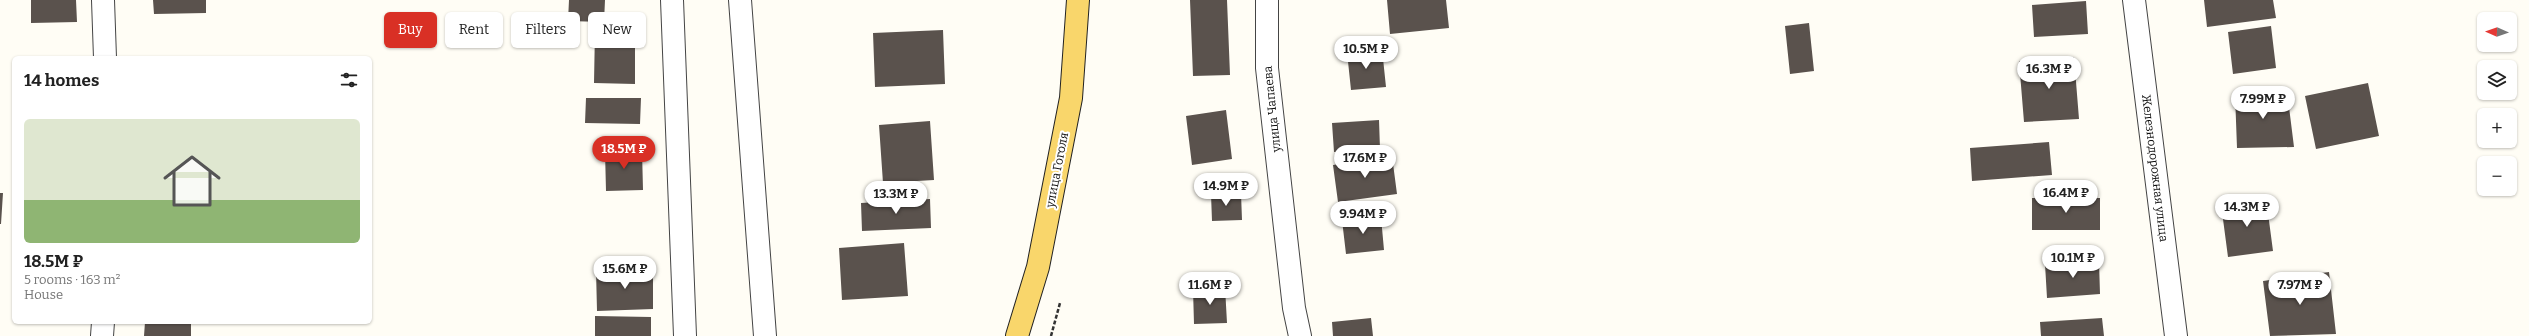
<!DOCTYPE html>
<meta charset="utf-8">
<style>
body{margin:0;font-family:Bitter,serif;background:#f6f6f6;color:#222;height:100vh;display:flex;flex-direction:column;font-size:15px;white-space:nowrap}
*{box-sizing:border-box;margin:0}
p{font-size:13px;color:#767676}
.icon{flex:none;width:22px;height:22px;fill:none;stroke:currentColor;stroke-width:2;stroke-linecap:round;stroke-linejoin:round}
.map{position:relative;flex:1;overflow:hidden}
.details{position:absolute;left:12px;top:56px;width:360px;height:268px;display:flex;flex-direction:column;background:#fff;border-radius:6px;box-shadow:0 1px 3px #0004}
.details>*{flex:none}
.hud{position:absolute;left:384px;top:12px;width:380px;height:36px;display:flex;gap:8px}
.needle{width:26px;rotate:272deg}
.controls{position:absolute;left:2477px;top:12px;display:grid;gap:8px}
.controls a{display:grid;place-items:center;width:40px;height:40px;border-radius:6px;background:#fff;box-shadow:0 1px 3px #0004;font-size:20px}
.price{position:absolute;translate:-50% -34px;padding:0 9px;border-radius:14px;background:#fff;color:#222;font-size:13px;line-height:26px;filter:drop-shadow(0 1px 2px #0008)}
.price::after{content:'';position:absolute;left:50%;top:24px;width:12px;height:9px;margin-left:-6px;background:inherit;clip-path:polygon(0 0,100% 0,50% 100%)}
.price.on{background:#d93025;color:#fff}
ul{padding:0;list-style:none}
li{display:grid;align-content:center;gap:8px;height:212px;padding:0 12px}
li span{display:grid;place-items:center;height:124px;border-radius:6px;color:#555}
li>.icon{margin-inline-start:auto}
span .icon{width:72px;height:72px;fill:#fffc;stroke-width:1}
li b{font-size:17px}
h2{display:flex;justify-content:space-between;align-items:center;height:48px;padding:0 12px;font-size:17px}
.pill{padding:0 14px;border-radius:6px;background:#fff;box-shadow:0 1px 3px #0004;font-size:14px;line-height:36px}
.pill.on{background:#d93025;color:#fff}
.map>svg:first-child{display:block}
</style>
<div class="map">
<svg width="2529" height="336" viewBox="0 0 2529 336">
<rect width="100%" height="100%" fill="#fffdf5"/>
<!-- building -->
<path fill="#5a524d" d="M31 0H76L77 22 31 23Z
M153 0H206V13L154 14Z
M569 0H605L604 22 568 21Z
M1190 0H1227L1230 75 1193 76Z
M1387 0H1446L1449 28 1390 34Z
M2204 0H2273L2276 18 2207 27Z
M2086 1 2088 34 2034 37 2032 5Z
M1809 23 1814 71 1790 74 1785 26Z
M2271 26 2276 68 2233 74 2228 32Z
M595 29H635V84L594 83Z
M943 30 945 84 875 87 873 33Z
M1382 49 1386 87 1351 90 1347 52Z
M2074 57 2079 119 2024 122 2019 61Z
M2368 83 2379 136 2316 149 2305 96Z
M2287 91 2294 147 2237 148 2235 94Z
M586 98H641L640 124 585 123Z
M1226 110 1232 159 1192 165 1186 116Z
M1379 120 1380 149 1334 152 1332 123Z
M930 121 934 180 883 183 879 125Z
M2049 142 2052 175 1972 181 1970 148Z
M642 150 643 190 606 191 605 151Z
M1392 156 1397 194 1338 202 1333 165Z
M0 193H3L1 224H0Z
M1241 193 1242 220 1212 221 1211 194Z
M2032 198H2100V230H2032Z
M2266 198 2273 251 2228 257 2221 204Z
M930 199 931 228 862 231 861 203Z
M1381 217 1384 250 1346 254 1342 220Z
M904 243 908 296 842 300 839 248Z
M2099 261 2100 294 2047 298 2045 264Z
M596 270H653V309L597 311Z
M2329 272 2336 334 2270 336 2263 281Z
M1225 287 1227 323 1194 324 1193 289Z
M595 316 651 317V336H595Z
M1371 318 1373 336H1333L1332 322Z
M2102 318 2104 336H2041L2040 322Z
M145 322H191V336H144Z"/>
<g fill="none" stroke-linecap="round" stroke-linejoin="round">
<defs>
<path id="minor" d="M103 0 105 58
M672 0 685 336
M740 0 765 336
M1267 0V68L1294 308 1300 336
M2134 0 2176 336
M102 336 103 322"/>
<path id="major" d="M1017 336 1038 267 1071 98 1078 0"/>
</defs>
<!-- minor casing -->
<use href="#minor" stroke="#444" stroke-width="24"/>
<!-- major casing -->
<use href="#major" stroke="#222" stroke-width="24"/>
<!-- path -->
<path stroke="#333" stroke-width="2.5" stroke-dasharray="4 2" stroke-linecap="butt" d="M1051 336 1060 303"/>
<!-- minor -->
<use href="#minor" stroke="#fff" stroke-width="22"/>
<!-- major -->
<use href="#major" stroke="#f9d66b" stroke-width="22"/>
</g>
<g text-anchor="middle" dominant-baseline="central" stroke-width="4" stroke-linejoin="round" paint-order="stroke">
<!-- street labels -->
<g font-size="12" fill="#111" stroke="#fff">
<text transform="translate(1272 109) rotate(-96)">улица Чапаева</text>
<text transform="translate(2155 168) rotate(83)">Железнодорожная улица</text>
<text transform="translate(1057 170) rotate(-79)">улица Гоголя</text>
</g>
</g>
</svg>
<div class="controls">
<a><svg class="needle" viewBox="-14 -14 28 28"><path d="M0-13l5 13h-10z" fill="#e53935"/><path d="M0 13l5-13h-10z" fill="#767676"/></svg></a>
<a><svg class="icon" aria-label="layers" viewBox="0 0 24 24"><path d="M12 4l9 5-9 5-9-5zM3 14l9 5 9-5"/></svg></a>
<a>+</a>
<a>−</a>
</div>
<b class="price" style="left:1366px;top:70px">10.5M ₽</b>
<b class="price" style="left:2049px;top:90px">16.3M ₽</b>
<b class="price" style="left:2263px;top:120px">7.99M ₽</b>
<b class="price on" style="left:624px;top:170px">18.5M ₽</b>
<b class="price" style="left:1365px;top:179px">17.6M ₽</b>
<b class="price" style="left:1226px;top:207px">14.9M ₽</b>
<b class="price" style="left:2066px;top:214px">16.4M ₽</b>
<b class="price" style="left:896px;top:215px">13.3M ₽</b>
<b class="price" style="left:2247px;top:228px">14.3M ₽</b>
<b class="price" style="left:1363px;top:235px">9.94M ₽</b>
<b class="price" style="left:2073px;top:279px">10.1M ₽</b>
<b class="price" style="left:625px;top:290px">15.6M ₽</b>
<b class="price" style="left:1210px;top:306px">11.6M ₽</b>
<b class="price" style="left:2300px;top:306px">7.97M ₽</b>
<div class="hud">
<a class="pill on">Buy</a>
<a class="pill">Rent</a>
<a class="pill">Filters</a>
<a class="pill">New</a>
</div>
<section class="details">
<h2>14 homes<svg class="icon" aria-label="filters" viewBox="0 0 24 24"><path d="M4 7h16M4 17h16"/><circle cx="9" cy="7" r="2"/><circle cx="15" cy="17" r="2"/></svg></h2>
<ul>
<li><span style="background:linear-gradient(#dfe7d0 65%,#8fb573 0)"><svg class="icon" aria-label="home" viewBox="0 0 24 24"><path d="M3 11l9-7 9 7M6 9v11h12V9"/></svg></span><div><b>18.5M ₽</b><p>5 rooms · 163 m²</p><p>House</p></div></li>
</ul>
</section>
</div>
